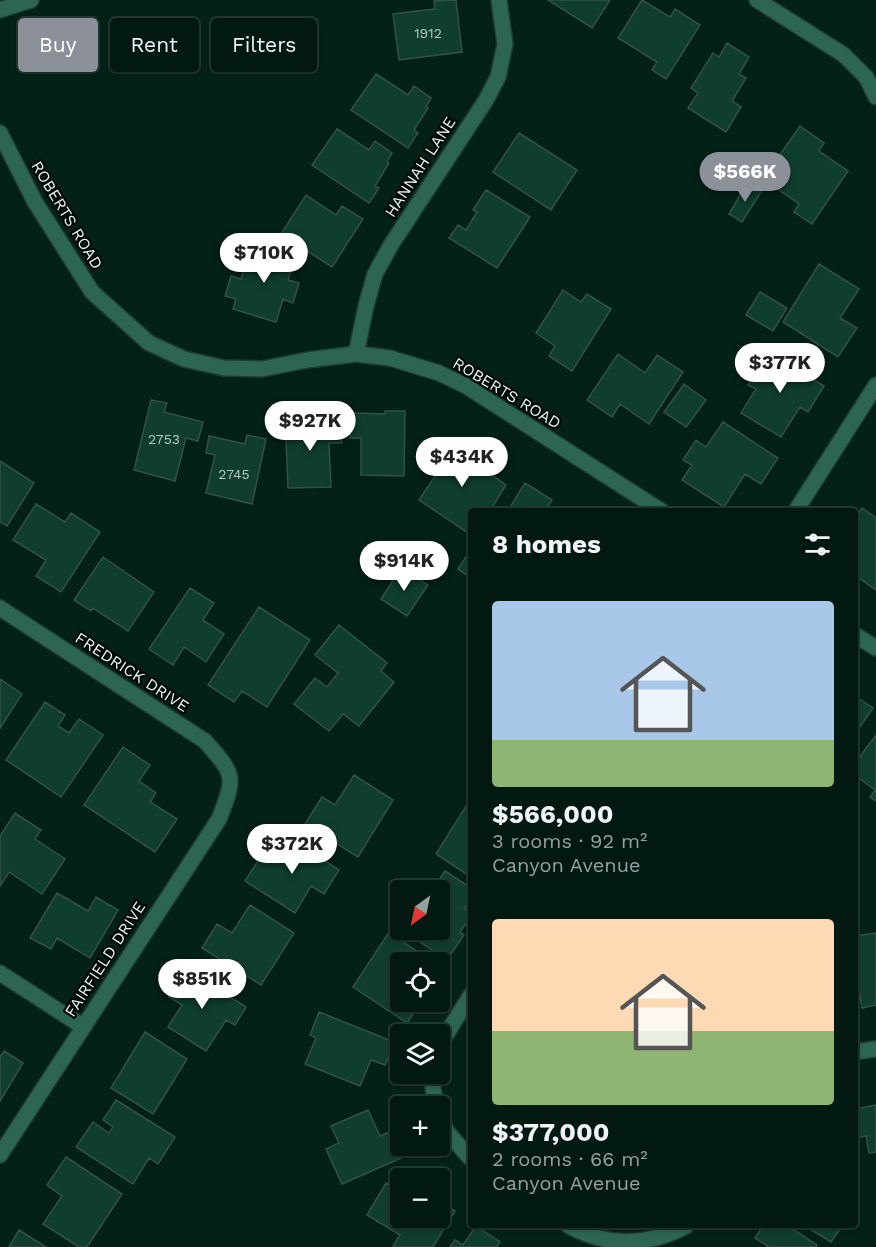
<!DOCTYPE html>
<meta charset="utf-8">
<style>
body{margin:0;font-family:"Work Sans",sans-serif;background:#0c221a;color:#f1f3f6;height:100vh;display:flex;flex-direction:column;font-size:22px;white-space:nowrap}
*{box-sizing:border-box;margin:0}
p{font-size:20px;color:#96a09f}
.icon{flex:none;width:33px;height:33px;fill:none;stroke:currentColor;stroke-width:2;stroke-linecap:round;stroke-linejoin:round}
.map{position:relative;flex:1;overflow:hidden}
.panel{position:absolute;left:468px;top:508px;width:390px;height:720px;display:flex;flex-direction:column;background:#021911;border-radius:6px;box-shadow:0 2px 4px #0004,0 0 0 2px #233831}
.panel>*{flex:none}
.banner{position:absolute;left:18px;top:18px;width:360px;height:54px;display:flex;gap:12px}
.needle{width:39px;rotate:213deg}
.fabs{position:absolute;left:390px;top:880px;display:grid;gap:12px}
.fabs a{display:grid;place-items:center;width:60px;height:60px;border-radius:6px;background:#021911;box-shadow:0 2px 4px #0004,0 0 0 2px #233831;font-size:30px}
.price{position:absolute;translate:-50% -51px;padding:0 14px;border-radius:21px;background:#fff;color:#222;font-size:20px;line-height:39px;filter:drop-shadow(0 2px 3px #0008)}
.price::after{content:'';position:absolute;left:50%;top:36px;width:18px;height:14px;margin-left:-9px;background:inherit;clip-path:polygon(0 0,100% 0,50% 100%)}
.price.on{background:#8c9099;color:#fff}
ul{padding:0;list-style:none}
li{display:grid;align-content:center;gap:12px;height:318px;padding:0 24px}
li span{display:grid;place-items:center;height:186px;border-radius:6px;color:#555}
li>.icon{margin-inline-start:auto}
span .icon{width:108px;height:108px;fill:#fffc;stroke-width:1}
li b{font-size:26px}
h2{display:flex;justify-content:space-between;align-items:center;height:72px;padding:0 24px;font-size:26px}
.chip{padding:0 21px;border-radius:6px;background:#021911;box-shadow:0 2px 4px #0004,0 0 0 2px #233831;font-size:21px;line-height:54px}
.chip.on{background:#8c9099;color:#fff}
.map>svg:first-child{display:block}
</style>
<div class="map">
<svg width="876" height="1247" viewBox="0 0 876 1247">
<rect width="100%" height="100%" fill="#032117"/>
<!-- building -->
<path fill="#0f3e2e" stroke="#335145" stroke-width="1.5" d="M456 0 462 52 399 60 393 14 435 9 434 1Z
M548 0H610L592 28Z
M642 0 670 17 675 9 700 25 666 79 652 70 657 62 618 38Z
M727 43 749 57 739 74 746 78 732 101 741 107 726 132 688 108 698 93 691 88 713 53 719 57Z
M376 74 408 95 414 86 431 98 426 107 428 108 414 130 418 133 408 148 351 110Z
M800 126 824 143 819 151 848 171 812 224 794 212 799 204 763 179Z
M337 129 369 150 375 141 392 153 387 162 389 163 375 186 379 188 369 203 312 165Z
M519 133 577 170 551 210 493 172Z
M747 183 761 192 742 222 729 214Z
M486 190 530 217 497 268 449 238 458 225 466 230 477 212 473 210Z
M306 195 336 215 342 206 363 219 332 267 281 234Z
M252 245 295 258 288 280 299 283 293 303 283 299 276 322 233 309 236 299 225 296 231 276 241 279Z
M819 264 859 289 840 318 857 328 838 357 783 322Z
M563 290 581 302 587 294 611 309 572 371 549 356 555 346 536 333Z
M760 292 787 308 773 331 746 315Z
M769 352 824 386 808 412 800 407 781 437 741 413 756 389 748 385Z
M618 354 645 373 657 355 683 372 649 424 620 404 612 417 587 400Z
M684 384 706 400 686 427 664 412Z
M151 400 167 403 164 412 203 422 198 441 186 438 175 481 134 470Z
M385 411H405L404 476 361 475V438H350L351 413 385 414Z
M301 415V424L341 423 342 443H329L331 487 288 488 285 416Z
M723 422 778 458 761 484 745 474 724 507 682 480 692 465 683 460 696 440 706 447Z
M247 435 266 439 252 504 206 493 215 455 206 453 209 436 245 444Z
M459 440 482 455 476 464 506 485 489 512H471V535L419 500Z
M0 461 34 483 7 526 0 522Z
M525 483 552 500 546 509 550 512H507Z
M36 504 65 522 71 513 100 532 61 592 36 576 46 560 13 540Z
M862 508 876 518V590L855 575V545L857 542 855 540V519Z
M471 549V578L458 569Z
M103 557 154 592 128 631 93 608 91 611 74 600Z
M401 568 428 585 407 616 381 599Z
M190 588 214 603 203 620 224 634 206 662 184 647 173 665 149 649Z
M259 607 310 640 267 707 242 691 234 702 208 685Z
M339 625 387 663 381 671 394 682 359 726 343 714 329 731 294 704 315 678 327 687 338 673 315 655Z
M0 679 22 694 0 728Z
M855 696 873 708 855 734Z
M45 702 65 715 58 726 69 733 79 719 103 735 61 797 6 760Z
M876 735V801L870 797 875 790 855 775V763Z
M123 747 150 765 139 781 156 793 150 802 177 819 155 852 84 805Z
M354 775 393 800 358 857 305 824 322 797 335 805Z
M471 798V877L436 854Z
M15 813 41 830 35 839 65 859 42 894 9 872 0 886V836Z
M289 838 339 870 324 894 311 886 295 913 245 881 261 856 273 863Z
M445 871 471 888V898L464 908 471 913V916L460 932 464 935 447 960 402 930H440V891H431Z
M57 893 88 911 96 897 118 910 90 958 57 938 51 949 30 938Z
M250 905 294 933 261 985 202 948 217 924 232 933Z
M389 932 427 958 424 963H400V1002H421L407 1023 353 987Z
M876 933V1005L862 1008 855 965V936Z
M187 969 246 1007 235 1025 226 1020 206 1051 168 1027 182 1005 169 997Z
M319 1012 394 1042 385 1065 371 1060 360 1086 305 1064 316 1038 310 1035Z
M145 1032 187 1059 153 1114 111 1088Z
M4 1051 23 1063 0 1101V1057Z
M116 1100 175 1137 158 1164 149 1158 133 1184 76 1147 93 1122 109 1133 113 1127 103 1120Z
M876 1105V1152L869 1153 866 1136 855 1138V1109Z
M368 1110 380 1136 389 1132 401 1158 342 1184 326 1149 339 1143 331 1126Z
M66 1157 122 1194 87 1247H79L43 1224 62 1196 47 1185Z
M386 1183 400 1192V1218H440V1202L455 1211 433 1247H396L393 1246 400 1235 367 1215Z
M476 1226 500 1242 497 1247H450L455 1240 463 1245Z
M763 1226H788L817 1245 816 1247H767L768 1246 755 1238Z
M805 1226H842L831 1242Z
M19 1230 46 1247H9Z"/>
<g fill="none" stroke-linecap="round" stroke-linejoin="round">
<defs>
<path id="street" d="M757 0 844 55 866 77 876 97
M0 10 31 0
M0 133 35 202 92 292 149 343 184 359 224 368 262 369 307 360 356 354 390 358 439 373 466 386 663 512
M356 354 366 306 375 274 391 245 486 100 498 77 505 44 499 0
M795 512 876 385
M0 608 205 741C235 775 236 776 219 819L0 1155
M855 635 876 648
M0 973 82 1026
M440 1044 471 995
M855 1052 876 1049
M433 1074V1088L436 1107
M440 1116 447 1132 471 1159
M569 1226C608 1247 646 1247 686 1226"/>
</defs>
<!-- street casing -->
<use href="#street" stroke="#1e3b31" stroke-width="18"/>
<!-- street -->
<use href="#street" stroke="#2c6551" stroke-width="15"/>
</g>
<g text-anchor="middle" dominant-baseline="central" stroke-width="4.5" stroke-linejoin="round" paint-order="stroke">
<!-- number labels -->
<g font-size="14" fill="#b0c9bf">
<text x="428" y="33">1912</text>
<text x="164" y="439">2753</text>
<text x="234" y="474">2745</text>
</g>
<!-- street labels -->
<g font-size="16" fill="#e6f7ef" stroke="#010805">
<text transform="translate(420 167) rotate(-57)">HANNAH LANE</text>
<text transform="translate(67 215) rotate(59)">ROBERTS ROAD</text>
<text transform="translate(507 393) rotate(31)">ROBERTS ROAD</text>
<text transform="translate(132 672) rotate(33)">FREDRICK DRIVE</text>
<text transform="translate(105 959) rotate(-57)">FAIRFIELD DRIVE</text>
</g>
</g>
</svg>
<div class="fabs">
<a><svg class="needle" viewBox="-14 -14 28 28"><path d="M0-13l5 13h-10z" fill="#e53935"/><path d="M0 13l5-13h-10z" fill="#96a09f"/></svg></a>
<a><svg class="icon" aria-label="locate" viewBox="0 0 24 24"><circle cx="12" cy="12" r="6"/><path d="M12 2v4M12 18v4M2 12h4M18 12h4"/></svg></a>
<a><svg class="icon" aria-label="layers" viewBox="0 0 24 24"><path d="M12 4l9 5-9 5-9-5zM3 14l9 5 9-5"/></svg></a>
<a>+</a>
<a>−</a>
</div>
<b class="price on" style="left:745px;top:203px">$566K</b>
<b class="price" style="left:264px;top:284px">$710K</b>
<b class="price" style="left:780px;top:394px">$377K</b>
<b class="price" style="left:310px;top:452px">$927K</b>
<b class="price" style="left:462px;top:488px">$434K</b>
<b class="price" style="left:404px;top:592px">$914K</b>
<b class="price" style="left:292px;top:875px">$372K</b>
<b class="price" style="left:202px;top:1010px">$851K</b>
<div class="banner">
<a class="chip on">Buy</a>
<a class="chip">Rent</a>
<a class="chip">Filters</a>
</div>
<section class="panel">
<h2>8 homes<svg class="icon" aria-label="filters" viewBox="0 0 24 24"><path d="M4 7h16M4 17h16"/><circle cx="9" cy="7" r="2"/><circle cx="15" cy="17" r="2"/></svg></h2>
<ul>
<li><span style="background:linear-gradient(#a9c7e8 75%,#8fb573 0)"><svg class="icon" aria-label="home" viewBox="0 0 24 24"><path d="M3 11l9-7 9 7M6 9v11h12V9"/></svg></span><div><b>$566,000</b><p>3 rooms · 92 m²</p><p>Canyon Avenue</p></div></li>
<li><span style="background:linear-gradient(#ffd9b3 60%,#8fb573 0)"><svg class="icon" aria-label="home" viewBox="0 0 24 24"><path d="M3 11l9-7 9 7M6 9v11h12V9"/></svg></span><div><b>$377,000</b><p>2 rooms · 66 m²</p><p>Canyon Avenue</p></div></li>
</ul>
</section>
</div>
